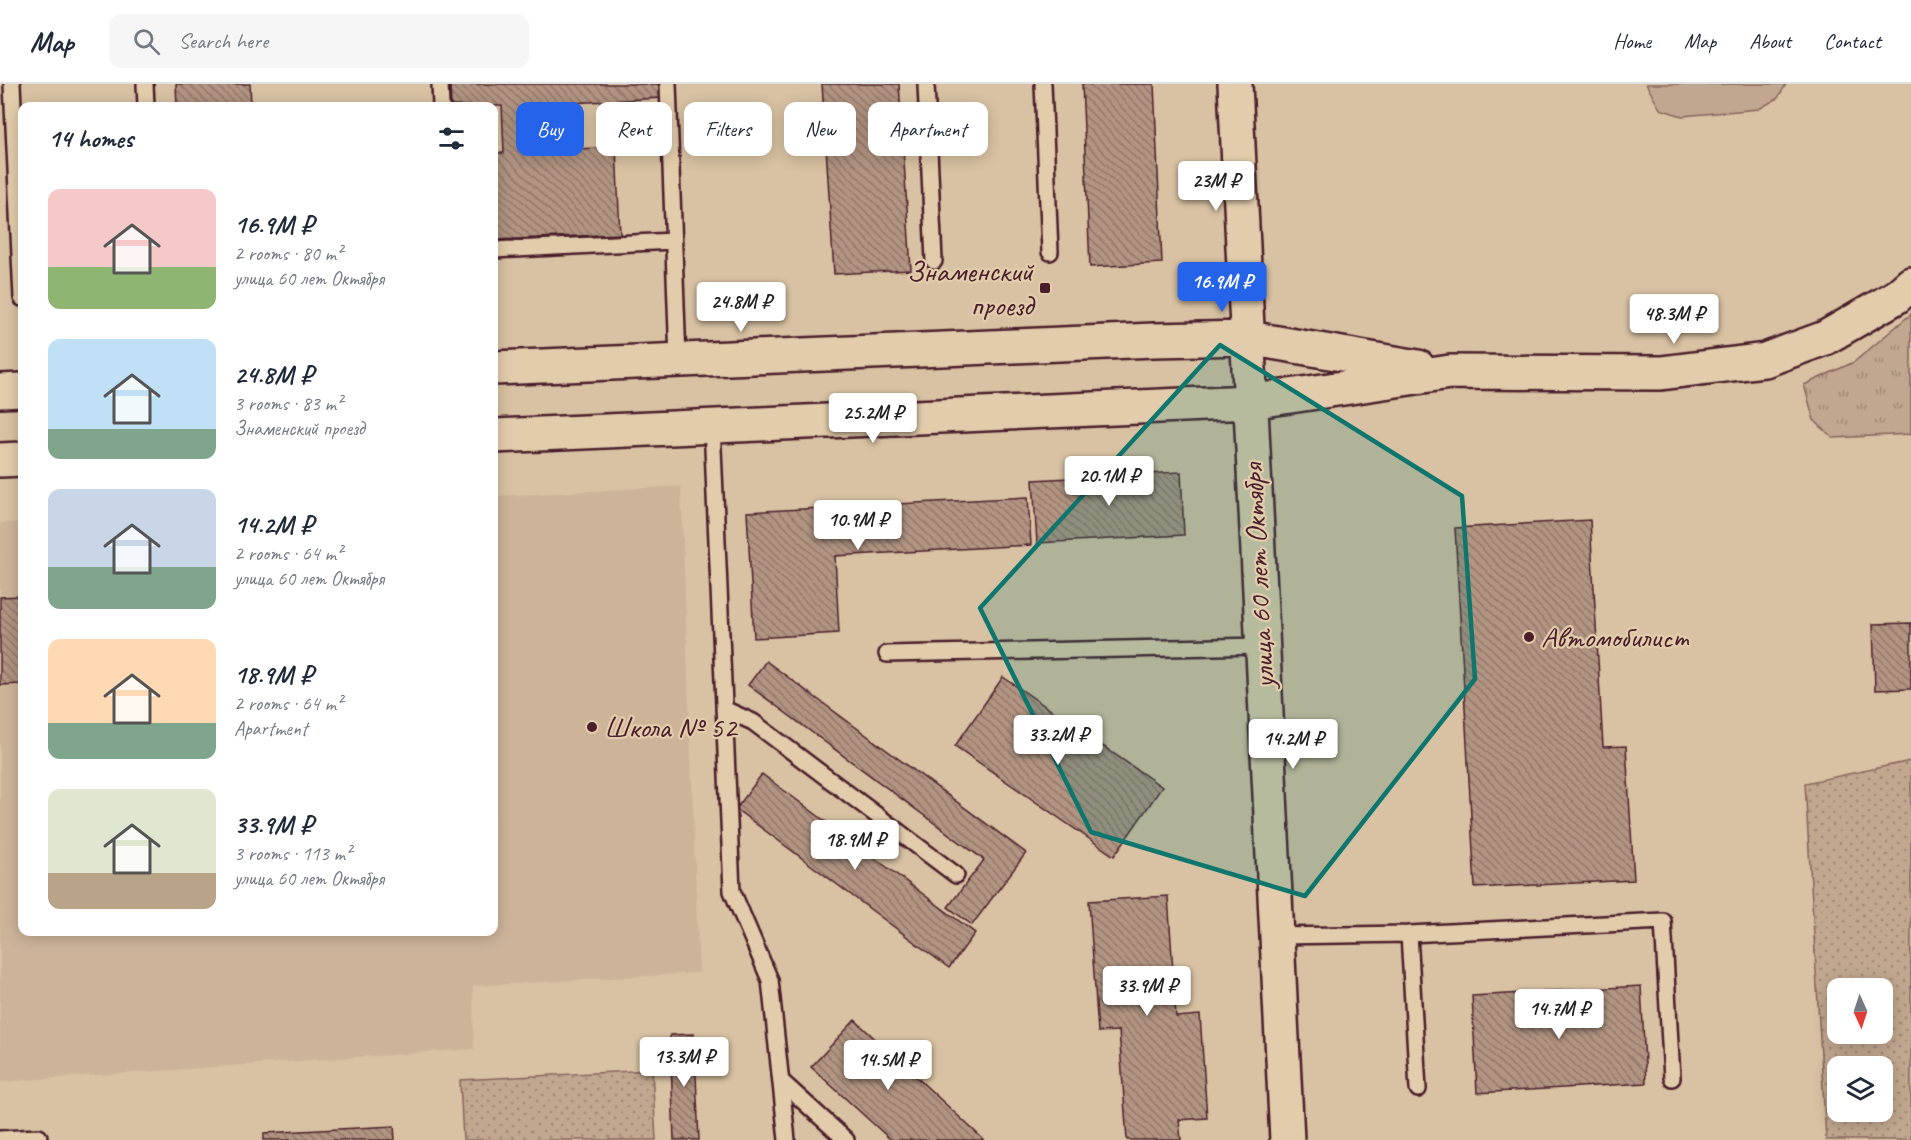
<!DOCTYPE html>
<meta charset="utf-8">
<style>
body{margin:0;font-family:Caveat,sans-serif;background:#f6f6f7;color:#1f2937;height:100vh;display:flex;flex-direction:column;font-size:22px;white-space:nowrap}
*{box-sizing:border-box;margin:0}
p{font-size:20px;color:#747a83}
.icon{flex:none;width:33px;height:33px;fill:none;stroke:currentColor;stroke-width:2;stroke-linecap:round;stroke-linejoin:round}
.map{position:relative;flex:1;overflow:hidden}
.sheet{position:absolute;left:18px;top:18px;width:480px;height:834px;display:flex;flex-direction:column;background:#fff;border-radius:12px;box-shadow:0 3px 15px #0003}
.sheet>*{flex:none}
.top-card{position:absolute;left:516px;top:18px;width:570px;height:54px;display:flex;gap:12px}
.needle{width:39px;rotate:177deg}
.tools{position:absolute;left:1827px;top:894px;display:grid;gap:12px}
.tools a{display:grid;place-items:center;width:66px;height:66px;border-radius:12px;background:#fff;box-shadow:0 3px 15px #0003;font-size:30px}
.price{position:absolute;translate:-50% -51px;padding:0 14px;border-radius:6px;background:#fff;color:#222;font-size:20px;line-height:39px;filter:drop-shadow(0 2px 3px #0008)}
.price::after{content:'';position:absolute;left:50%;top:36px;width:18px;height:14px;margin-left:-9px;background:inherit;clip-path:polygon(0 0,100% 0,50% 100%)}
.price.on{background:#2563eb;color:#fff}
ul{padding:0;list-style:none}
li{display:flex;align-items:center;gap:18px;height:150px;padding:0 30px}
li span{display:grid;place-items:center;flex:none;width:168px;height:120px;border-radius:12px;color:#555}
li>.icon{margin-inline-start:auto}
span .icon{width:72px;height:72px;fill:#fffc;stroke-width:1}
li b{font-size:26px}
h2{display:flex;justify-content:space-between;align-items:center;height:72px;padding:0 30px;font-size:26px}
.chip{padding:0 21px;border-radius:12px;background:#fff;box-shadow:0 3px 15px #0003;font-size:21px;line-height:54px}
.chip.on{background:#2563eb;color:#fff}
header{display:flex;align-items:center;gap:36px;box-sizing:border-box;height:84px;padding:0 30px;background:#fff;border-bottom:2px solid #e0e1e3}
header strong{font-size:28px}
nav{display:flex;gap:33px;margin-inline-start:auto;font-size:21px}
.search{width:420px;height:54px;background:#f6f6f7;display:flex;align-items:center;gap:15px;box-sizing:border-box;padding:0 21px;border-radius:12px;color:#747a83;font-size:22px}
.map>svg:first-child{display:block}
</style>
<header>
<strong>Map</strong>
<div class="search"><svg class="icon" aria-label="search" viewBox="0 0 24 24"><circle cx="10" cy="10" r="6"/><path d="M15 15l6 6"/></svg>Search here</div>
<nav><a>Home</a><a>Map</a><a>About</a><a>Contact</a></nav>
</header>
<div class="map">
<svg width="1911" height="1056" viewBox="0 0 1911 1056">
<defs>
<pattern id="grass-tufts" width="24" height="20" patternUnits="userSpaceOnUse" patternTransform="scale(1.5)"><rect width="24" height="20" fill="#c1a78f"/><path d="M3 7l-1-3M5 7V3M7 7l1-3M15 17l-1-3M17 17v-4M19 17l1-3" fill="none" stroke="#9f8775"/></pattern>
<pattern id="park-dots" width="8" height="8" patternUnits="userSpaceOnUse" patternTransform="scale(1.5)"><rect width="8" height="8" fill="#c1a78f"/><path d="M2 2h.1M6 6h.1" fill="none" stroke="#9f8775" stroke-width="1.8" stroke-linecap="round"/></pattern>
<pattern id="building-back-hatch" width="6" height="6" patternUnits="userSpaceOnUse" patternTransform="scale(1.5)"><rect width="6" height="6" fill="#b19481"/><path d="M-1 5l2 2M0 0l6 6M5-1l2 2" fill="none" stroke="#92786a"/></pattern>
</defs>
<rect width="100%" height="100%" fill="#d9c2a3"/>
<filter id="ink" filterUnits="userSpaceOnUse"><feTurbulence type="fractalNoise" baseFrequency=".0167" numOctaves="2"/><feDisplacementMap in="SourceGraphic" scale="12" xChannelSelector="R" yChannelSelector="G"/><feConvolveMatrix kernelMatrix="1 2 1 2 8 2 1 2 1" color-interpolation-filters="sRGB"/></filter>
<g filter="url(#ink)">
<!-- built -->
<path fill="#cdb499" d="M681 402 699 889 473 902 474 965 0 998V439L22 438V848H494V412Z"/>
<!-- grass -->
<path fill="url(#grass-tufts)" stroke="#86635d" stroke-width="1.5" d="M1911 230V350L1833 354 1814 336 1804 301 1854 278Z"/>
<!-- park -->
<path fill="url(#park-dots)" stroke="#86635d" stroke-width="1.5" fill-rule="evenodd" d="M1911 677V1056H1826L1805 699ZM1838 904H1882V950H1838ZM1838 982H1882V1028H1838Z
M652 986 656 1056H463L460 996Z"/>
<!-- pitch -->
<path fill="#c1a78f" stroke="#86635d" stroke-width="1.5" d="M1646 0H1786L1778 14 1759 25 1682 32 1660 25Z"/>
<!-- building -->
<path fill="url(#building-back-hatch)" stroke="#4a1f2b" stroke-width="1.5" d="M176 0H250L251 22H177Z
M450 0H660L661 14 535 21 537 67 616 63 620 150 494 156V69H504L502 22H451Z
M822 0H899L911 186 834 190Z
M1082 0H1154L1162 179 1090 183Z
M1181 388 1184 451 1037 459 1033 396Z
M1028 413 1031 461 835 472 839 549 754 554 747 428Z
M1590 436 1603 663 1626 662 1634 796 1475 804 1455 444Z
M22 512V600L0 601V513Z
M1911 539V605L1875 606 1873 540Z
M766 577 1026 769 972 841 948 823 984 776 748 601Z
M1003 593 1162 703 1114 772 955 662Z
M762 690 975 849 949 884 736 725Z
M1168 812 1176 933 1200 931 1207 1034 1179 1036 1181 1056H1127L1119 947 1098 948 1089 817Z
M1641 902 1646 999 1477 1009 1472 912Z
M855 936 984 1056H891L811 983Z
M694 950 699 1056H674L670 951Z
M394 1042 395 1056H264V1049Z"/>
<g fill="none" stroke-linecap="round" stroke-linejoin="round">
<defs>
<path id="lane" d="M12 0 22 214
M145 0 146 22
M440 0 441 22
M668 0 678 276
M926 0 934 177
M1043 0 1050 168
M494 166 673 157
M712 341 732 807 770 896 787 1056
M887 570 1261 562
M724 625 753 638 956 791
M1409 850 1418 1005
M1276 852 1409 850 1663 837 1672 994
M781 997 846 1056
M0 1055 39 1053"/>
<path id="secondary" d="M1235 0 1287 1056
M494 284 1154 256 1248 254 1418 283
M0 307 22 306
M494 352 1250 318 1450 288 1661 289 1765 276 1825 254 1896 213 1911 200
M0 376 22 375"/>
</defs>
<!-- lane casing -->
<use href="#lane" stroke="#4a1f2b" stroke-width="20"/>
<!-- secondary casing -->
<use href="#secondary" stroke="#4a1f2b" stroke-width="38"/>
<!-- lane -->
<use href="#lane" stroke="#e2ccab" stroke-width="15"/>
<!-- secondary -->
<use href="#secondary" stroke="#e2ccab" stroke-width="33"/>
</g>
</g>
<!-- marked area -->
<path fill="#0f766e" fill-opacity="0.2" stroke="#0f766e" stroke-width="4.5" stroke-linejoin="round" d="M1220 261 1462 412 1475 595 1305 812 1091 748 980 524Z"/>
<!-- markers -->
<g fill="#4a1f2b" stroke="#e2ccab" stroke-width="2">
<rect x="1039" y="198" width="12" height="12" rx="3"/>
<circle cx="1529" cy="553" r="6"/>
<circle cx="592" cy="643" r="6"/>
</g>
<g text-anchor="middle" dominant-baseline="central" stroke-width="4.5" stroke-linejoin="round" paint-order="stroke">
<!-- poi labels -->
<g font-size="30" fill="#4a1f2b" stroke="#e2ccab" text-anchor="start">
<text x="1033" y="187" text-anchor="end">Знаменский<tspan x="1033" dy="34">проезд</tspan></text>
<text x="1541" y="553">Автомобилист</text>
<text x="604" y="643">Школа № 52</text>
</g>
<!-- street labels -->
<g font-size="30" fill="#4a1f2b" stroke="#e2ccab">
<text transform="translate(1258 492) rotate(-93)">улица 60 лет Октября</text>
</g>
</g>
</svg>
<div class="tools">
<a><svg class="needle" viewBox="-14 -14 28 28"><path d="M0-13l5 13h-10z" fill="#e53935"/><path d="M0 13l5-13h-10z" fill="#747a83"/></svg></a>
<a><svg class="icon" aria-label="layers" viewBox="0 0 24 24"><path d="M12 4l9 5-9 5-9-5zM3 14l9 5 9-5"/></svg></a>
</div>
<b class="price" style="left:1216px;top:128px">23M ₽</b>
<b class="price on" style="left:1222px;top:229px">16.9M ₽</b>
<b class="price" style="left:741px;top:249px">24.8M ₽</b>
<b class="price" style="left:1674px;top:261px">48.3M ₽</b>
<b class="price" style="left:873px;top:360px">25.2M ₽</b>
<b class="price" style="left:1109px;top:423px">20.1M ₽</b>
<b class="price" style="left:858px;top:467px">10.9M ₽</b>
<b class="price" style="left:1058px;top:682px">33.2M ₽</b>
<b class="price" style="left:1293px;top:686px">14.2M ₽</b>
<b class="price" style="left:855px;top:787px">18.9M ₽</b>
<b class="price" style="left:1147px;top:933px">33.9M ₽</b>
<b class="price" style="left:1559px;top:956px">14.7M ₽</b>
<b class="price" style="left:684px;top:1004px">13.3M ₽</b>
<b class="price" style="left:888px;top:1007px">14.5M ₽</b>
<div class="top-card">
<a class="chip on">Buy</a>
<a class="chip">Rent</a>
<a class="chip">Filters</a>
<a class="chip">New</a>
<a class="chip">Apartment</a>
</div>
<section class="sheet">
<h2>14 homes<svg class="icon" aria-label="filters" viewBox="0 0 24 24"><path d="M4 7h16M4 17h16"/><circle cx="9" cy="7" r="2"/><circle cx="15" cy="17" r="2"/></svg></h2>
<ul>
<li><span style="background:linear-gradient(#f6c9c9 65%,#8fb573 0)"><svg class="icon" aria-label="home" viewBox="0 0 24 24"><path d="M3 11l9-7 9 7M6 9v11h12V9"/></svg></span><div><b>16.9M ₽</b><p>2 rooms · 80 m²</p><p>улица 60 лет Октября</p></div></li>
<li><span style="background:linear-gradient(#bfe0f5 75%,#7fa58c 0)"><svg class="icon" aria-label="home" viewBox="0 0 24 24"><path d="M3 11l9-7 9 7M6 9v11h12V9"/></svg></span><div><b>24.8M ₽</b><p>3 rooms · 83 m²</p><p>Знаменский проезд</p></div></li>
<li><span style="background:linear-gradient(#c9d6e8 65%,#7fa58c 0)"><svg class="icon" aria-label="home" viewBox="0 0 24 24"><path d="M3 11l9-7 9 7M6 9v11h12V9"/></svg></span><div><b>14.2M ₽</b><p>2 rooms · 64 m²</p><p>улица 60 лет Октября</p></div></li>
<li><span style="background:linear-gradient(#ffd9b3 70%,#7fa58c 0)"><svg class="icon" aria-label="home" viewBox="0 0 24 24"><path d="M3 11l9-7 9 7M6 9v11h12V9"/></svg></span><div><b>18.9M ₽</b><p>2 rooms · 64 m²</p><p>Apartment</p></div></li>
<li><span style="background:linear-gradient(#dfe7d0 70%,#b9a48a 0)"><svg class="icon" aria-label="home" viewBox="0 0 24 24"><path d="M3 11l9-7 9 7M6 9v11h12V9"/></svg></span><div><b>33.9M ₽</b><p>3 rooms · 113 m²</p><p>улица 60 лет Октября</p></div></li>
</ul>
</section>
</div>
